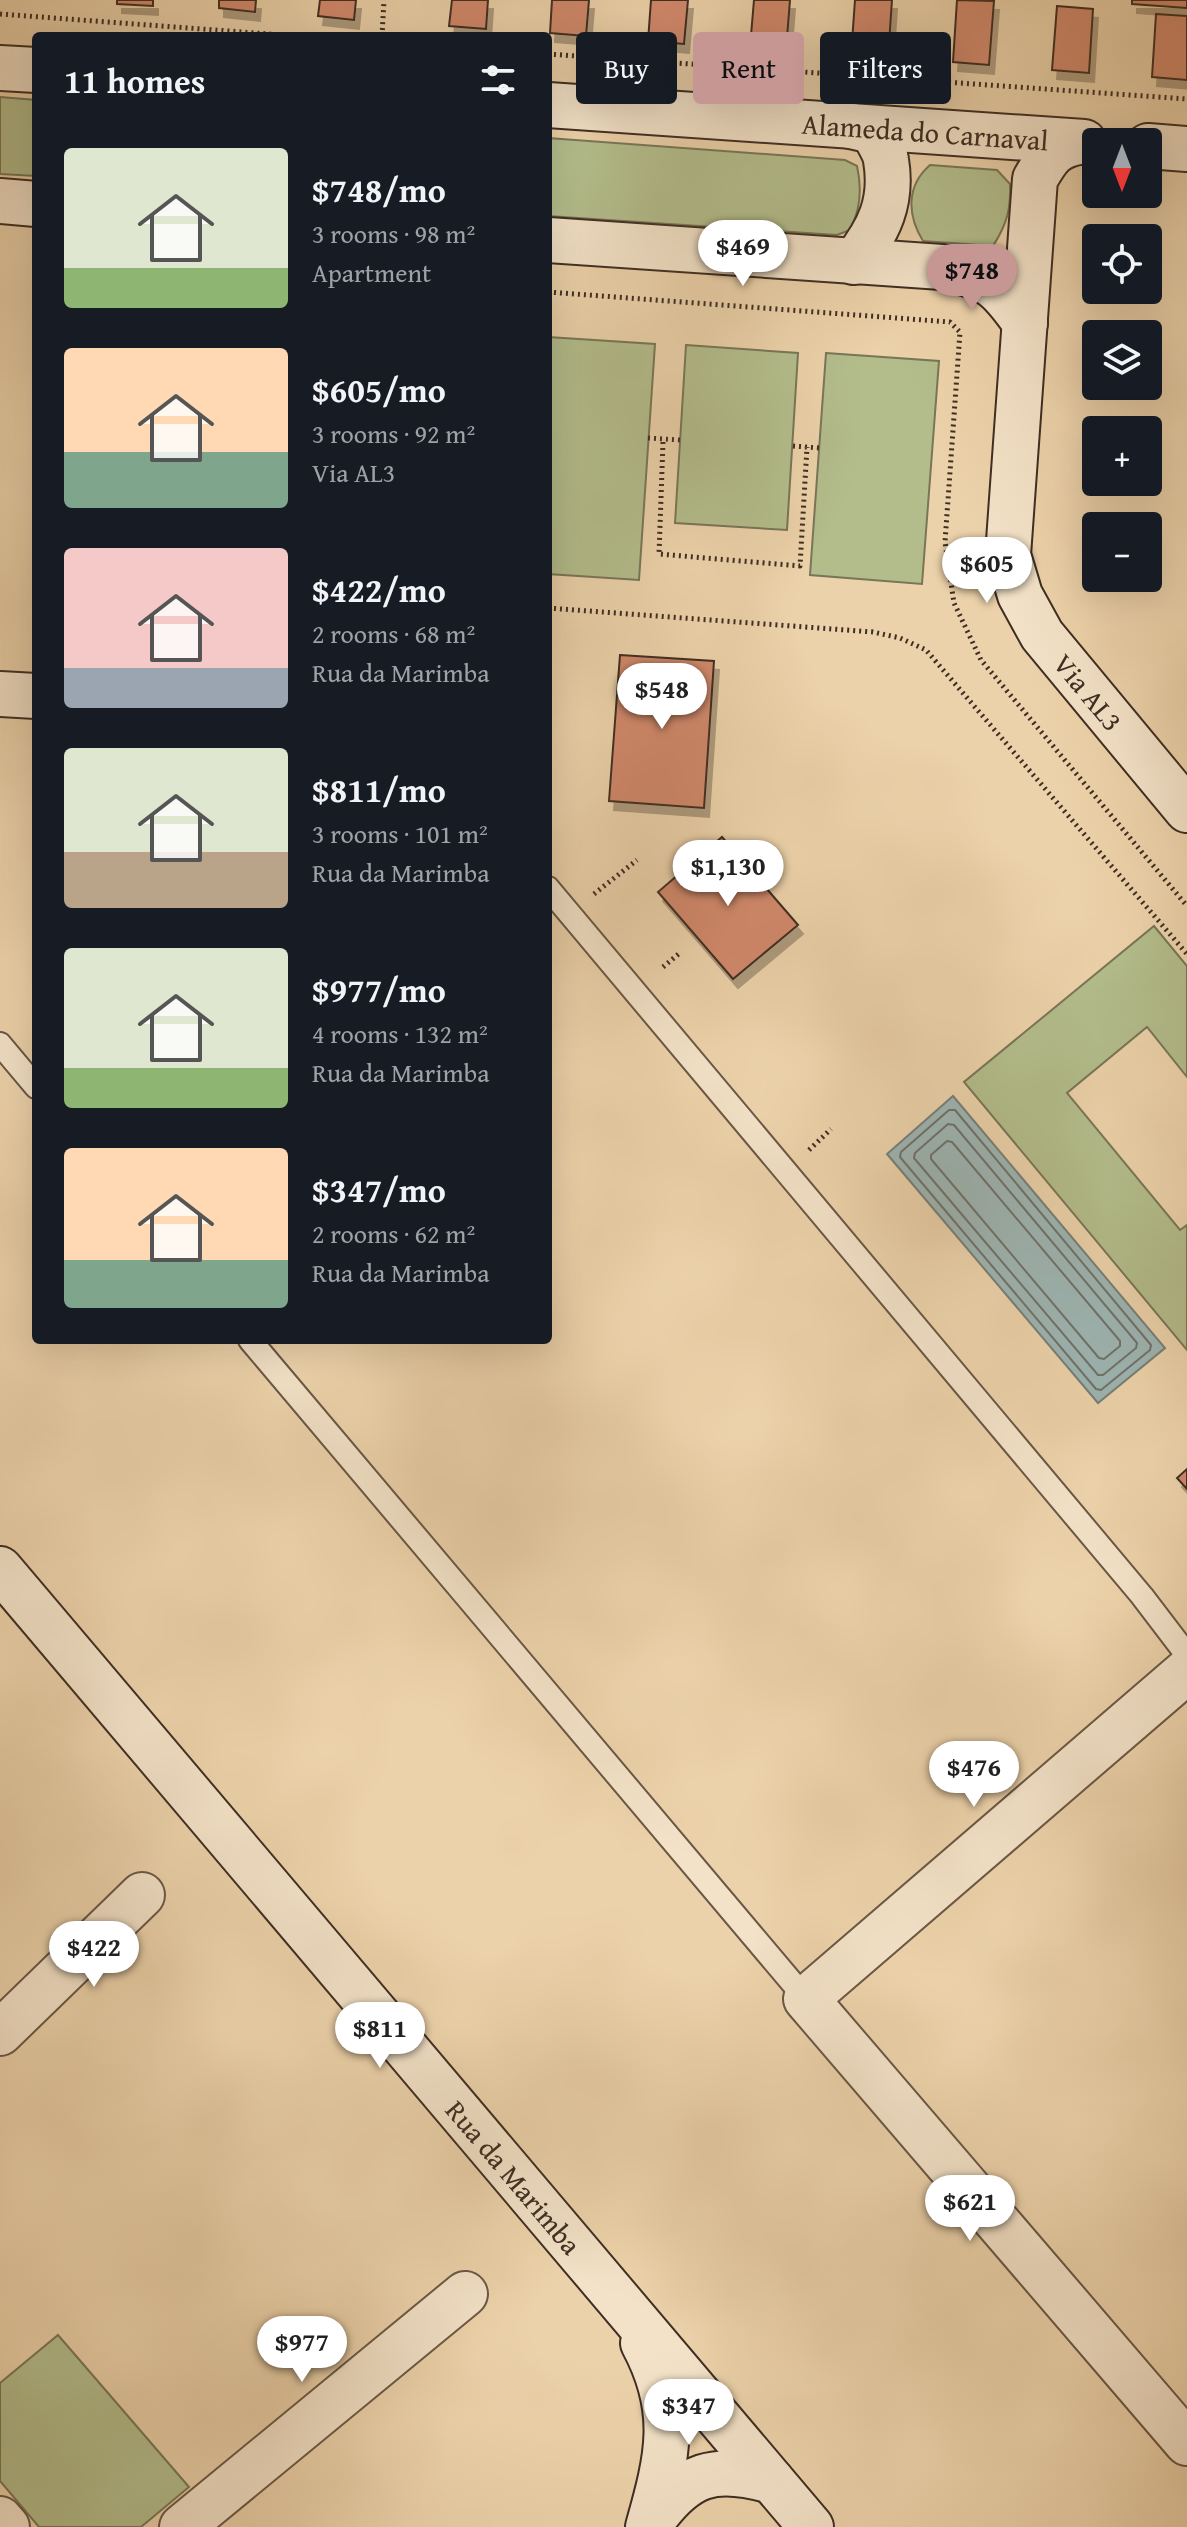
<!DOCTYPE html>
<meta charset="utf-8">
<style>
body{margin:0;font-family:"Gentium Book Plus",serif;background:#20242c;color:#f1f3f6;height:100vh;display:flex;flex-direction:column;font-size:30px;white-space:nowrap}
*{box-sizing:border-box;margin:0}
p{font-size:26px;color:#9ea1a6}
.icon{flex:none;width:44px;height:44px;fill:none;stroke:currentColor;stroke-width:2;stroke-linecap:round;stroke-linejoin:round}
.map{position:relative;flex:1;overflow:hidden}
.details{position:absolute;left:32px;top:32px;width:520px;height:1312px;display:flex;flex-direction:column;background:#171b24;border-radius:8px;box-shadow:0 8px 32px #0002}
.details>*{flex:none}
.guide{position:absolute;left:576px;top:32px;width:490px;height:72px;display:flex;gap:16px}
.needle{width:52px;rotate:180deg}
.buttons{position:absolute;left:1082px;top:128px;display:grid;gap:16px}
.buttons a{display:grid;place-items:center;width:80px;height:80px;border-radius:8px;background:#171b24;box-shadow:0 8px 32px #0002;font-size:40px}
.price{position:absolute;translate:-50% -68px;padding:0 18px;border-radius:28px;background:#fff;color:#222;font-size:26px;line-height:52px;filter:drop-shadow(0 2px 4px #0008)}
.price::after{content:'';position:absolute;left:50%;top:48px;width:24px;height:18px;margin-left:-12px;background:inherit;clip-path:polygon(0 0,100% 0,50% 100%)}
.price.selected{background:#c59692;color:#111}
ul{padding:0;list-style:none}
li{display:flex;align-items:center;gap:24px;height:200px;padding:0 32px}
li span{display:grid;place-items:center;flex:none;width:224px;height:160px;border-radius:8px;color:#555}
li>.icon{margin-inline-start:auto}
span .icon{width:96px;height:96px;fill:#fffc;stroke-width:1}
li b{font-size:34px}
h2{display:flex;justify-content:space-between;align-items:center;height:96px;padding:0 32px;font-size:34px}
.chip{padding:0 28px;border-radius:8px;background:#171b24;box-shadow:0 8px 32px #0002;font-size:28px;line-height:72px}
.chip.selected{background:#c59692;color:#111}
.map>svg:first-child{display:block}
</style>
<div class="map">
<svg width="1187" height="2527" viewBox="0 0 1187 2527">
<defs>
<filter id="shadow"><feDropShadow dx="5" dy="9" stdDeviation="0" flood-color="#0004"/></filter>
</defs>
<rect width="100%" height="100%" fill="#ecd2aa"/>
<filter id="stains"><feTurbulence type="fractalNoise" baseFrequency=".0025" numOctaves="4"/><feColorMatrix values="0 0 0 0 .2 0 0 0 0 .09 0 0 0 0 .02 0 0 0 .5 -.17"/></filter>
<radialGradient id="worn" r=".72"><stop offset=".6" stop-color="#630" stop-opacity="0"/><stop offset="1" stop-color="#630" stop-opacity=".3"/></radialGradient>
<!-- green -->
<path fill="#b3bd8c" stroke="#797658" stroke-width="2" d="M0 97 36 100V176L0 174Z
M548 138 845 160 857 166C862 188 860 211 850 230L837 235 548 216Z
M930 165 997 170 1010 184C1011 209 1007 224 993 246L923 241C907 215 906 186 930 165Z
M548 337 655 344 639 580 548 574Z
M686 345 798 353 787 530 675 523Z
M826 353 939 361 922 584 810 575Z
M1154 926 1187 966V1077L1147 1027 1067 1093 1180 1230 1187 1225V1350L964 1082Z
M58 2335 189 2487 141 2527H39L0 2481V2383Z"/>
<!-- water -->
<path fill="#9db5b3" stroke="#777f79" stroke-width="2" d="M953 1096 1165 1348 1098 1403 887 1154Z"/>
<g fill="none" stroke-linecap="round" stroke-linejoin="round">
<!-- shore -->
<path stroke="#6e726b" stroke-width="2" d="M949 1110H955L1151 1345 1150 1350 1101 1390 1096 1389 900 1157 901 1152Z
M948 1124 954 1125 1137 1343 1136 1348 1103 1375H1098L914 1158 915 1153Z
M947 1141 952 1142 1120 1341V1346L1104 1359 1099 1358 931 1159V1155Z"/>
</g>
<!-- building -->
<path fill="#d1896c" stroke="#3f2e23" stroke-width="2" filter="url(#shadow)" d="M117 0H153V6L117 4Z
M219 0H256L255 12 219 8Z
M320 0H356L354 20 318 16Z
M452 0H488L486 29 449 26Z
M552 0H589L586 36 550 33Z
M651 0H688L684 44 648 41Z
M754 0H790L786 50 750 47Z
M855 0H892L888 58 851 56Z
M957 0 994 1 989 65 953 62Z
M1132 0H1187V8L1132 4Z
M1057 6 1093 9 1089 73 1052 70Z
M1156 14 1187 16V80L1152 77Z
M620 655 714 661 704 808 609 801Z
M722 837 798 925 733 979 658 892Z
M1187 1469V1489L1177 1478Z"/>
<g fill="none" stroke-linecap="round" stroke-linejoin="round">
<defs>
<path id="lane" d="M548 888 1142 1596 1187 1655
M0 1044 36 1087
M250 1340 806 1999"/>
<path id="street" d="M1187 1671 806 1999 1187 2443
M0 2033 142 1895
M0 2519 7 2527
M182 2527 465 2294"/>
<g id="secondary">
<path d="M0 68 36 70"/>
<path id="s1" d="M548 105 1084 142"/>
<path d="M851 126 873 131C877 140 885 151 886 160 893 202 879 230 854 262"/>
<path id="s2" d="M1079 142C1053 147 1048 157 1035 179L1008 555 1020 595 1042 635 1187 810"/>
<path d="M1148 146 1187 149"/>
<path d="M0 201 36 204"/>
<path d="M548 240 942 267C990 279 996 282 1025 323"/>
<path d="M0 694 36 696"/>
<path id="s3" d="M0 1569 811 2527"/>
<path d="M643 2343C679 2410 668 2457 648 2527"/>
<path d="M651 2523C687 2472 714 2465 772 2481"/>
</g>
</defs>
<!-- lane casing -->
<use href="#lane" stroke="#6a5745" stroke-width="26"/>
<!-- street casing -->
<use href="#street" stroke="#6a5745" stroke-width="48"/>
<!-- secondary casing -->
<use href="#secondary" stroke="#3f2e23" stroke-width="48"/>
<!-- path -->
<path stroke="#3f2e23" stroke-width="5" stroke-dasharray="2 4" stroke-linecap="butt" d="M0 14 296 36
M382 36 384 0
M548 54 1187 99
M548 292 950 322 960 332 945 542 954 603 981 660 1187 906
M648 438 680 440
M663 442 659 554 800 566 807 447
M793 446 819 448
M548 608 873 632 900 638 926 650 1187 954
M594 894 637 860
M663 967 681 952
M809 1150 831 1129"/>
<!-- lane -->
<use href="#lane" stroke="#f3e2c8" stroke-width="22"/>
<!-- street -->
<use href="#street" stroke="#f3e2c8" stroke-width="44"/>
<!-- secondary -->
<use href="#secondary" stroke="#f3e2c8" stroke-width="44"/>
</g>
<g text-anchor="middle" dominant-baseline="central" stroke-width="8" stroke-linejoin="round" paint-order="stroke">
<!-- street labels -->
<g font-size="28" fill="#3f2e23" stroke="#f3e2c8">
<text stroke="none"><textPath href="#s1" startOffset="378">Alameda do Carnaval</textPath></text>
<text stroke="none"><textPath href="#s2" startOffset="598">Via AL3</textPath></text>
<text stroke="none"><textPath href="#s3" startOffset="796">Rua da Marimba</textPath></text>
</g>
</g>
<rect width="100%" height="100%" filter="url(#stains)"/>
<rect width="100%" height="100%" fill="url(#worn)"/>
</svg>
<div class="buttons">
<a><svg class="needle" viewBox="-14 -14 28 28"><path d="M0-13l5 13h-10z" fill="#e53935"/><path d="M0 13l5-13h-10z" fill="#9ea1a6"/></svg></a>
<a><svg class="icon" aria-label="locate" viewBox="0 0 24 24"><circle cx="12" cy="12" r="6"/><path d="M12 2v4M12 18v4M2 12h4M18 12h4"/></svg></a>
<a><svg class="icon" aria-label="layers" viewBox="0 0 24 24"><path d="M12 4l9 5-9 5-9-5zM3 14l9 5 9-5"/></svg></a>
<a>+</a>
<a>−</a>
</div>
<b class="price" style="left:743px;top:288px">$469</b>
<b class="price selected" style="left:972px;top:312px">$748</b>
<b class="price" style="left:987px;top:605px">$605</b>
<b class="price" style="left:662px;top:731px">$548</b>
<b class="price" style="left:728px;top:908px">$1,130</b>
<b class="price" style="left:974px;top:1809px">$476</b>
<b class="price" style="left:94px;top:1989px">$422</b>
<b class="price" style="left:380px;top:2070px">$811</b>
<b class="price" style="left:970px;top:2243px">$621</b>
<b class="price" style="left:302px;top:2384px">$977</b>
<b class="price" style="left:689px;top:2447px">$347</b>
<div class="guide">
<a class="chip">Buy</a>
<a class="chip selected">Rent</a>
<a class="chip">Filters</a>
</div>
<section class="details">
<h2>11 homes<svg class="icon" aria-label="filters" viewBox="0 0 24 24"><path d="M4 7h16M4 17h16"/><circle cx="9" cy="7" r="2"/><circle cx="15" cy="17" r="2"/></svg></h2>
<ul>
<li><span style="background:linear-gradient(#dfe7d0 75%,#8fb573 0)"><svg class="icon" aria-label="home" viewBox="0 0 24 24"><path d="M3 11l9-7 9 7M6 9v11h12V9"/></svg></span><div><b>$748/mo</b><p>3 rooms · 98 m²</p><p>Apartment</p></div></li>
<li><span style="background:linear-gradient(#ffd9b3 65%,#7fa58c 0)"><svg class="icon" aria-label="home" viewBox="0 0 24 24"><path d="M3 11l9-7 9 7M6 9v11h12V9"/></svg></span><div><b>$605/mo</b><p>3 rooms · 92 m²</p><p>Via AL3</p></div></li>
<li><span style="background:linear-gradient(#f6c9c9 75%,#9aa5b1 0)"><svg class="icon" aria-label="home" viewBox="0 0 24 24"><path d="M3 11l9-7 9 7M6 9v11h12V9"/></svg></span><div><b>$422/mo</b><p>2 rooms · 68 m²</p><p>Rua da Marimba</p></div></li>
<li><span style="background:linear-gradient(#dfe7d0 65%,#b9a48a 0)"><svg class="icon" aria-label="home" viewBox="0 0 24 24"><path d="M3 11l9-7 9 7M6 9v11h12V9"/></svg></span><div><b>$811/mo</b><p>3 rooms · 101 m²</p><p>Rua da Marimba</p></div></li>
<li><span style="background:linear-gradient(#dfe7d0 75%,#8fb573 0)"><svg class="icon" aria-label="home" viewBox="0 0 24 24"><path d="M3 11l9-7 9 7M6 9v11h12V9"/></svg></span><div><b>$977/mo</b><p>4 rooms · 132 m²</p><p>Rua da Marimba</p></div></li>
<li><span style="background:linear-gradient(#ffd9b3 70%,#7fa58c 0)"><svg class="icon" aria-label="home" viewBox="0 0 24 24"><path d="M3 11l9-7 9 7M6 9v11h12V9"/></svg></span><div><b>$347/mo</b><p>2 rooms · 62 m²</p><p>Rua da Marimba</p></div></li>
</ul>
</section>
</div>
